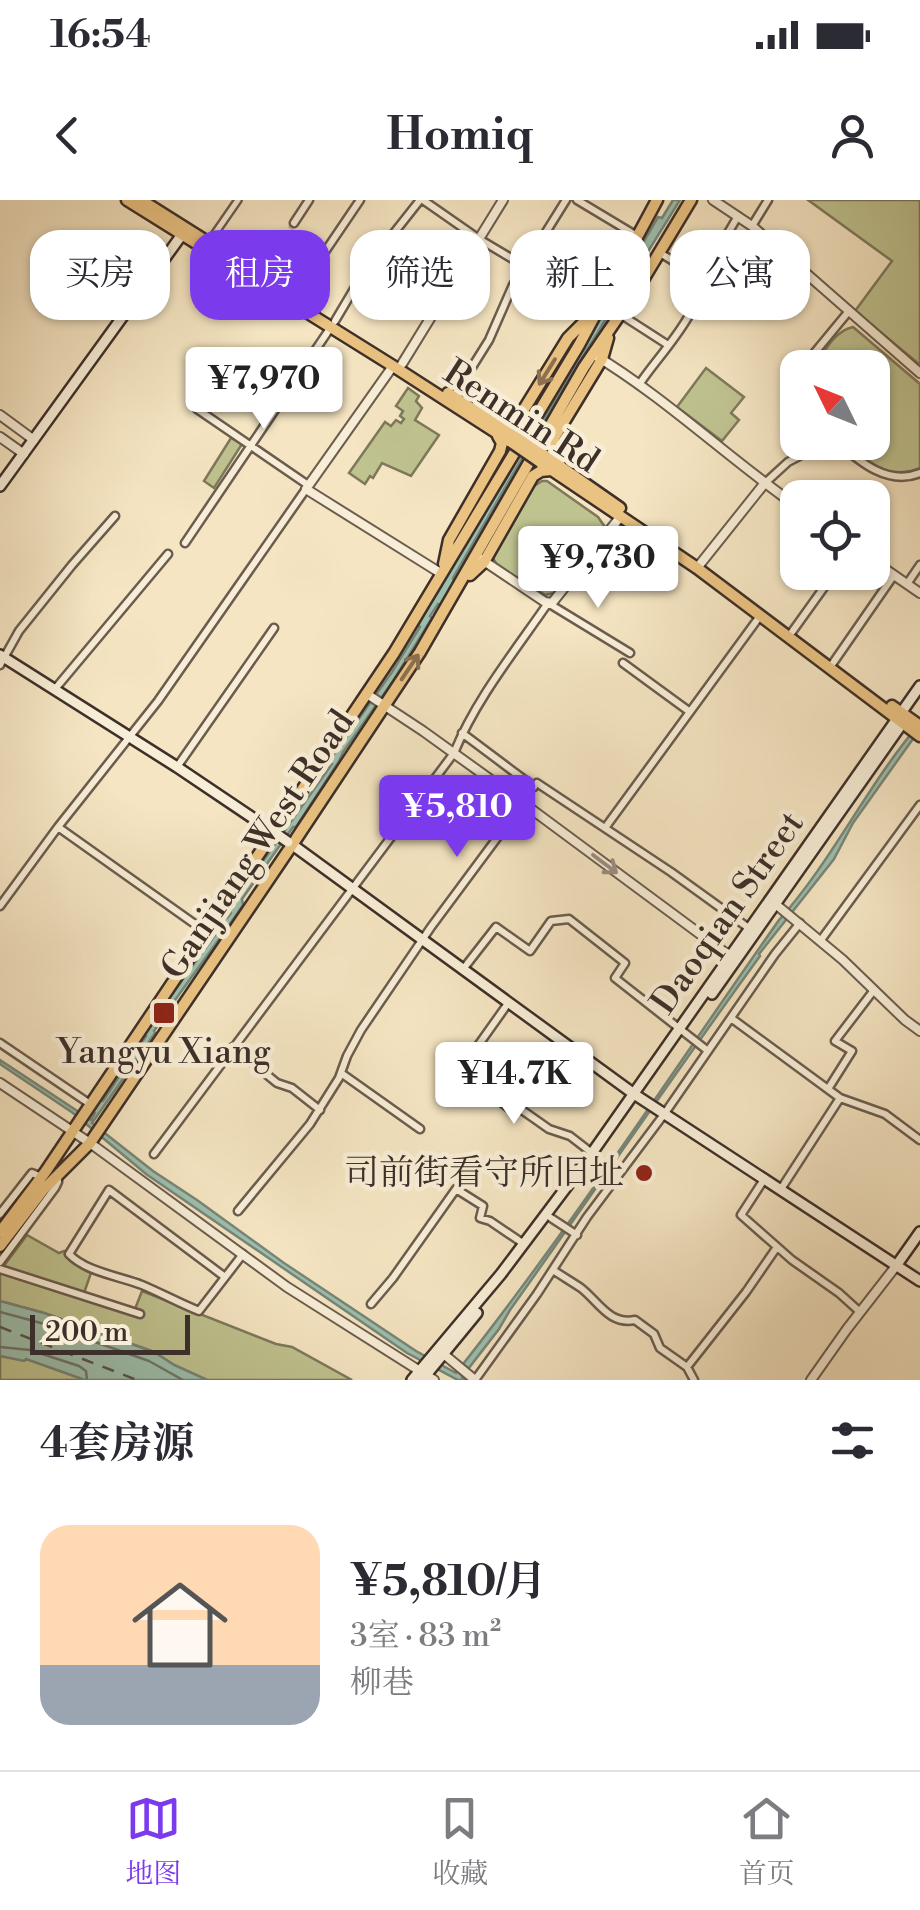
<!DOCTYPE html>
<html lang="zh">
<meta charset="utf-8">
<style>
body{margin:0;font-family:"Libre Bodoni","Noto Serif SC",serif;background:#f7f7f7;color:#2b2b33;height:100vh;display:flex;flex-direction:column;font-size:38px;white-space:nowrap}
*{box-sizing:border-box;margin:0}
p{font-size:32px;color:#7c7c81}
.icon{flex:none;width:55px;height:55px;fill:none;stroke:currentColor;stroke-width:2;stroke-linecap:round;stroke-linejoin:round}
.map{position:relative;height:1180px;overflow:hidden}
.details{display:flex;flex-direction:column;background:#fff;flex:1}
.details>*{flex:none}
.guide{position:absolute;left:30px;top:30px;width:860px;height:90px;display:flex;gap:20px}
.needle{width:65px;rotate:313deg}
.fabs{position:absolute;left:780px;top:150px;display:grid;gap:20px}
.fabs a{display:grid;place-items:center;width:110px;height:110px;border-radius:20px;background:#fff;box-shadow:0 2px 8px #0004;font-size:50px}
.scale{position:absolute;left:30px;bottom:25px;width:160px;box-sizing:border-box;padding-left:10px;border:5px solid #3d2f29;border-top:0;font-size:28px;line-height:35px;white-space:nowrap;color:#3d2f29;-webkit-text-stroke:8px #f8eed7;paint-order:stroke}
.price{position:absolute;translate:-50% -85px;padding:0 22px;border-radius:10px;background:#fff;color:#222;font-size:32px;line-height:65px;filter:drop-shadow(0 2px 5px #0008)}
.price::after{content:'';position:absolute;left:50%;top:60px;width:30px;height:22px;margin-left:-15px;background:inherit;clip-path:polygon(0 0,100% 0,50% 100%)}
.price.current{background:#7c3aed;color:#fff}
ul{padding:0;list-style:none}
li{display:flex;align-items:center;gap:30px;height:250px;padding:0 40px}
li span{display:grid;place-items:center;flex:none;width:280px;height:200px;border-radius:30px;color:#555}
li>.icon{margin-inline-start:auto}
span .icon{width:120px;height:120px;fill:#fffc;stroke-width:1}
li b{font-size:42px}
h2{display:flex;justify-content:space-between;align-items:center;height:120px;padding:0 40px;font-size:42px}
.tag{padding:0 35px;border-radius:30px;background:#fff;box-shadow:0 2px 8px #0004;font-size:35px;line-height:90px}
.tag.current{background:#7c3aed;color:#fff}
.status{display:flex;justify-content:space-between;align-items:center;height:70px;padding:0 50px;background:#fff;direction:ltr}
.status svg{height:28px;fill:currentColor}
header{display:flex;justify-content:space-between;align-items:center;height:130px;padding:0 40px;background:#fff;font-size:45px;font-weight:800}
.dock{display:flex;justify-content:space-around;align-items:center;height:140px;border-top:2px solid #e1e1e2;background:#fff;font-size:28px;color:#7c7c81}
.dock a{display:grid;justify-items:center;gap:5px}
.dock .current{color:#7c3aed}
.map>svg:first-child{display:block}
</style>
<div class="status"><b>16:54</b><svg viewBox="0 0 49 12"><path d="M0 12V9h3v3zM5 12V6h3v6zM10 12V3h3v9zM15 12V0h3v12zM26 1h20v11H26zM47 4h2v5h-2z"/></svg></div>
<header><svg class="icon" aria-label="back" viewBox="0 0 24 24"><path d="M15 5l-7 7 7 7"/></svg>Homiq<svg class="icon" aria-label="person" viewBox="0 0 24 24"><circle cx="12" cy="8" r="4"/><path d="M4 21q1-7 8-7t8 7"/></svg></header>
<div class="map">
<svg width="920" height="1180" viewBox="0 0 920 1180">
<rect width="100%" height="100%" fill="#f5e5c2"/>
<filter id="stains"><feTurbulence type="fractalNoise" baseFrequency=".002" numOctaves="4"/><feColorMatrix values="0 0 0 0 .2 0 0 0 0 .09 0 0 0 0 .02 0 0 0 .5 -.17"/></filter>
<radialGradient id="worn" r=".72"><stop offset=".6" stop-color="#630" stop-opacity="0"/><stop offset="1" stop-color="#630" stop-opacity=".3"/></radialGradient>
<!-- green -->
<path fill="#bfc390" stroke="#7e795c" stroke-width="2.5" d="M808 0H920V165L855 111 892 61Z
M853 127 920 184V268C885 283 866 262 839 243L872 242V168H814C824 152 834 131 853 127Z
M706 168 744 197 731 213 739 220 722 241 677 207Z
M408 188 419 196 416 201 422 208 415 220 439 235 411 276 382 263 373 278 370 276 365 284 349 273 385 222 391 226 396 220 401 223 404 219 400 216 403 211 396 206Z
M231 238 242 244 214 288 204 281Z
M542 281H547L598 317 605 327 561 387 554 393 545 395 497 365 492 356 531 288Z
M27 1035 59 1053 64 1051 73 1063 92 1070 84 1093 135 1109 142 1091 276 1144 292 1147 352 1180H207L174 1165 154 1152 44 1113 0 1101V1071Z
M0 1156 24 1160 25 1158 85 1180H0Z"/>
<!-- water -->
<path fill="#9dc0ae" stroke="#778679" stroke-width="2.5" d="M673 0H680L555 201 453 378 454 382 441 405 438 404 430 416 432 418 393 481 343 552 339 561 296 627H293L242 699 243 705C214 748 182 788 154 831L155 833 92 923 153 971 197 1000 284 1063 416 1151 456 1173C571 1028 672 872 779 720 833 660 867 585 920 523V529L853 623 834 659 759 754 760 756C675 873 594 992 510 1110L499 1129 462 1177 465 1180H458L407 1153 146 974 73 913 0 864V860L91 920 95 913 93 911 101 900 103 901 146 836 143 834 215 735 221 726 220 721 223 718H227L231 713 228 710 332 564 328 562 392 472 420 427 418 425 497 290 503 284 658 17 662 18Z
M0 1101 44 1113 154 1152 174 1165 207 1180H85L26 1159 24 1161 0 1156Z"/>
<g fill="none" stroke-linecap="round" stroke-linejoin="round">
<!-- shore -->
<path stroke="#6d786c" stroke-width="2.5" d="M0 1112 41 1123 149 1161 183 1180
M0 1147 30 1150 79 1166 86 1171 87 1180"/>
<!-- ferry -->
<path stroke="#55534a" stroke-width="2.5" stroke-dasharray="12 10" stroke-linecap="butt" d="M0 1127 137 1180"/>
<!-- minor-tunnel -->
<path stroke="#d0c1a3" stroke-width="6" stroke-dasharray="6 3" stroke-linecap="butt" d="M270 59 294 23"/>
<defs>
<path id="pedestrian" d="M209 42 238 0"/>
<path id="minor" d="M423 0 479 39 597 109
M577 0 637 36
M294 23 309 0
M752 26 768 0
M260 75 270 59
M702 82 712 61 708 59 709 56 705 53 712 40 721 45 738 16
M295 96 360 0
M620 114 668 145
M335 121 367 67 420 0
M805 168 811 157 849 111
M639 185C655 159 708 107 698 76L660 53
M454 196 489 140 513 85 566 0
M197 209 308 285
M837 242C860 262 888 286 920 273
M764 284 788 262 826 242
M185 343 331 127
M907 384 920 365
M792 432 835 372
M623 463 690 512
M833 463 894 375
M0 465 19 431 72 365 115 316
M55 489 168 354
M462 533 534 587
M177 567 274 428
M537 583 671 672 750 729
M58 627 206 732
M605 628 760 416
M0 706 58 627 158 501 306 289
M821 740 920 605
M464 768 496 727 530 751 551 721 569 719 625 763 615 778 708 851
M509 802 460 871 509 908 512 903 549 929 570 936 592 953
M731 818 840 898 885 914 920 940
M0 843 90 904
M233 847 277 883 292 888 320 910
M341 873 420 929
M828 889 852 851 835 841 874 790
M154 954 454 553C476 499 515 451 548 403L630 453
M765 978 741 1015 792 1060 839 1093 860 1112
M781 989 840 898
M238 1011 310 924 339 878 347 856 361 830 431 727 523 603
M0 1014 32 973 41 977
M551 1018 577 1035
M0 1062 55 988 58 982V977
M0 1069 140 1114
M553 1070C562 1076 572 1082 581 1088 599 1102 609 1125 635 1120L654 1134 660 1148 687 1167 694 1180
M225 1077 109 990 69 1054C86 1072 119 1076 142 1085 161 1093 179 1103 199 1111L243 1054
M371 1104 393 1078 456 989 483 1006 480 1018 490 1021 524 1044
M687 1167 746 1092 777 1047
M475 1180 537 1094 587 1017 665 913 775 754 800 723"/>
<path id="tertiary" d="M713 0 752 26 920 173
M593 154C666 198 728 258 798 307
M402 164 503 0
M393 166 306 289 442 374
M0 215 34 240
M0 237 24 254
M481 359 545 402 552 403 621 316
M872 360 920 393
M697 368 764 284
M367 494 423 531 523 603 731 757
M773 702 843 760 905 820 920 831
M0 883 90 943 287 1087 434 1180
M440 1151 475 1180
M811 1180 847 1129 896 1066"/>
<path id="secondary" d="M0 286 186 29
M0 455 177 567 278 635
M290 643 634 894 920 1081
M712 794 904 521
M896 1066 920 1032
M412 1180 501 1074 592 953 920 486
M422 1180 477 1113"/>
<path id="primary" d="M127 0 393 166 511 242
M141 0 298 99
M448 193 514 236
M497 224 509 225 518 219 568 138 589 117
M544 255 620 308
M540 262 697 368 920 536
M560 265 553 251 554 238 602 159 608 138
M444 364 449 340 500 251 502 243 498 236
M470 375 484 362 533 276 541 271 551 270
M892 506 920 526
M0 1032 46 971 394 453 579 145 657 0
M0 1046 43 990 90 943 292 645 420 452 584 167 638 88 691 0"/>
</defs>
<!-- pedestrian casing -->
<use href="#pedestrian" stroke="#6b5c4f" stroke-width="10"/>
<!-- minor casing -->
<use href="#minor" stroke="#6b5c4f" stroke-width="11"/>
<!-- tertiary casing -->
<use href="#tertiary" stroke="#6b5c4f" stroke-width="12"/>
<!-- secondary casing -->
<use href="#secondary" stroke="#3d2f29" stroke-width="14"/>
<!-- primary casing -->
<use href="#primary" stroke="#3d2f29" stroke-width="15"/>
<!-- pedestrian -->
<use href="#pedestrian" stroke="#f8eed7" stroke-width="5"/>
<!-- minor -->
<use href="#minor" stroke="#f8eed7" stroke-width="6"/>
<!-- tertiary -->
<use href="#tertiary" stroke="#f8eed7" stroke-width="8"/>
<!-- secondary -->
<use href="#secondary" stroke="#f8eed7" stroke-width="9"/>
<!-- primary -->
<use href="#primary" stroke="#eac281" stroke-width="10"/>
<defs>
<path id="secondary-bridge" d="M278 635 288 642"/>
<path id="primary-bridge" d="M514 236 544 255
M511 242 540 262"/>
</defs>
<!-- secondary-bridge casing -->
<use href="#secondary-bridge" stroke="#3d2f29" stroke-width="14" stroke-linecap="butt"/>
<!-- primary-bridge casing -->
<use href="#primary-bridge" stroke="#3d2f29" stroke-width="15" stroke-linecap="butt"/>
<!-- secondary-bridge -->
<use href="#secondary-bridge" stroke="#f8eed7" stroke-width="9"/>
<!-- primary-bridge -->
<use href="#primary-bridge" stroke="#eac281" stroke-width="10"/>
</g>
<!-- one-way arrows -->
<defs><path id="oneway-shaft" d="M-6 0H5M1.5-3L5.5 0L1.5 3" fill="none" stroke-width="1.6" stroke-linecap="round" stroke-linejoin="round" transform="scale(2.5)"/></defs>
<g stroke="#8b7151">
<use href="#oneway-shaft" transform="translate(547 172) rotate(122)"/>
<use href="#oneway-shaft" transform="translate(410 467) rotate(-56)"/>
</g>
<use stroke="#9a8e80" href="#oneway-shaft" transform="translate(605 664) rotate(37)"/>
<!-- markers -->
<g fill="#8f2418" stroke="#f8eed7" stroke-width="4">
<rect x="152" y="801" width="24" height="24" rx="5"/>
<circle cx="644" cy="973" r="10"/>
</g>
<g text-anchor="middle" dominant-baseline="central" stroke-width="9" stroke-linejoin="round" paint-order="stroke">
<!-- street labels -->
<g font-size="35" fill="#3d2f29" stroke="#f8eed7">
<text transform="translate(521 217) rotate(33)">Renmin Rd</text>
<text transform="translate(258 645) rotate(-56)">Ganjiang West Road</text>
<text transform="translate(728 713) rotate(-55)">Daoqian Street</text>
</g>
<!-- poi labels -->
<g font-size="35" fill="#3d2f29" stroke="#f8eed7">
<text x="164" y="852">Yangyu Xiang</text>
<text x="624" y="973" text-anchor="end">司前街看守所旧址</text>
</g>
</g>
<rect width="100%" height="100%" filter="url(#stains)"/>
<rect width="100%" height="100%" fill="url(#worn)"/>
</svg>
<div class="fabs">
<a><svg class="needle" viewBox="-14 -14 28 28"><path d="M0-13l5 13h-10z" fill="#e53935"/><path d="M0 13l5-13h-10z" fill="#7c7c81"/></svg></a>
<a><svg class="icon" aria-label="locate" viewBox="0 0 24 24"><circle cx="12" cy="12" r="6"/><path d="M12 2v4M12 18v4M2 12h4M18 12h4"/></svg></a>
</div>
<div class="scale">200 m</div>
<b class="price" style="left:264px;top:232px">¥7,970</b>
<b class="price" style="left:598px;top:411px">¥9,730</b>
<b class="price current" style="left:457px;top:660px">¥5,810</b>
<b class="price" style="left:514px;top:927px">¥14.7K</b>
<div class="guide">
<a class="tag">买房</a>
<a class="tag current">租房</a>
<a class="tag">筛选</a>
<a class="tag">新上</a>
<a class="tag">公寓</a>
</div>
</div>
<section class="details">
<h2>4套房源<svg class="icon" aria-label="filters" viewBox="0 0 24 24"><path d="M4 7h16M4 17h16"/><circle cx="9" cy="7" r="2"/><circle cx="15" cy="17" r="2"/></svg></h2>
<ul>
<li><span style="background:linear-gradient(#ffd9b3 70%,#9aa5b1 0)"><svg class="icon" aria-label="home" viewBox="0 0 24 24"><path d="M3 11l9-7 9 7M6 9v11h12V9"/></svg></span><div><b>¥5,810/月</b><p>3室 · 83 m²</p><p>柳巷</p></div></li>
</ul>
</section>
<nav class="dock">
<a class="current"><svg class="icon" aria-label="map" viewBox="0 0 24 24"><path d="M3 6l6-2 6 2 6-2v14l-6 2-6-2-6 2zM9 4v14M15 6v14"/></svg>地图</a>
<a><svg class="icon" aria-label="saved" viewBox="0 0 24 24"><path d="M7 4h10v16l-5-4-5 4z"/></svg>收藏</a>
<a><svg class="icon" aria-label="home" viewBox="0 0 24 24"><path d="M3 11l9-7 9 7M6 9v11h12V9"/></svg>首页</a>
</nav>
